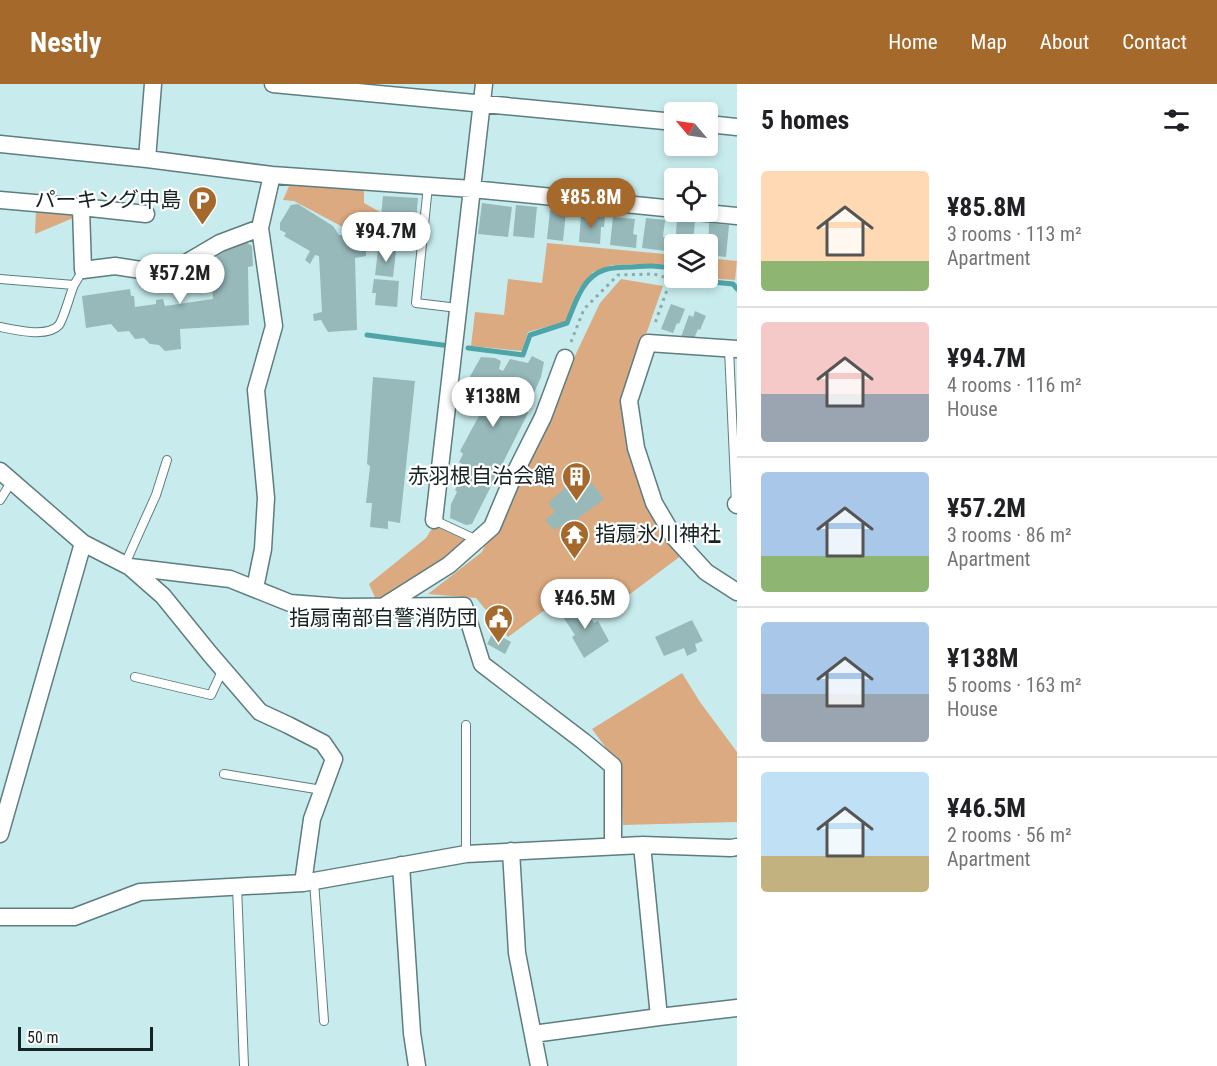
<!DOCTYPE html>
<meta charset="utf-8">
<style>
body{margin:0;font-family:"Roboto Condensed","Noto Sans JP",sans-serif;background:#f2f2f2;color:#202124;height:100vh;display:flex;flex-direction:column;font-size:22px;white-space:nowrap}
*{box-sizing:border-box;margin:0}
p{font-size:20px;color:#757577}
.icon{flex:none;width:33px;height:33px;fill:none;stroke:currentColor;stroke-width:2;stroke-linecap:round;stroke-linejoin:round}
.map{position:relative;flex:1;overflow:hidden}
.details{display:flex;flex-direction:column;background:#fff;width:480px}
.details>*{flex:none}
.needle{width:39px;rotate:299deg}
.controls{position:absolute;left:664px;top:18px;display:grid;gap:12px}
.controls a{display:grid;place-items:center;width:54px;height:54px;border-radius:6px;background:#fff;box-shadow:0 3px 9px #0003;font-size:30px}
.scale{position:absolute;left:18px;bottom:15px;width:135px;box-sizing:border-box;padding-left:6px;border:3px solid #152323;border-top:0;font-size:16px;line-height:21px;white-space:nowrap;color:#152323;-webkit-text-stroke:4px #fff;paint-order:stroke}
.price{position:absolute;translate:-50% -51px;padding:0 14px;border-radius:21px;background:#fff;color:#222;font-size:20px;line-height:39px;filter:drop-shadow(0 2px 3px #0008)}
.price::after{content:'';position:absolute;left:50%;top:36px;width:18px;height:14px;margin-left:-9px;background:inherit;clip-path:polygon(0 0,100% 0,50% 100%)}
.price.on{background:#a5692c;color:#fff}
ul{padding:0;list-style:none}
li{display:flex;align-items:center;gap:18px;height:150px;padding:0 24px}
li+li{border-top:2px solid #e0e0e0}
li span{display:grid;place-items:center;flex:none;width:168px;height:120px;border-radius:6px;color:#555}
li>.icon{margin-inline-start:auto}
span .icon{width:72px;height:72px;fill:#fffc;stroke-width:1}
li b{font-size:26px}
h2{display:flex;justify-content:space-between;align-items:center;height:72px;padding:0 24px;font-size:26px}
header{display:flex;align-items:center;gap:36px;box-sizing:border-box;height:84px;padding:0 30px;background:#a5692c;color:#fff}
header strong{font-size:28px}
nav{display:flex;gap:33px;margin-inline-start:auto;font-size:21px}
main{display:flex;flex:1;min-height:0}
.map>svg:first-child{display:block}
</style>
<header>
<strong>Nestly</strong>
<nav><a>Home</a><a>Map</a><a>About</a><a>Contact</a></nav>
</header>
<main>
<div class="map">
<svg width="737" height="982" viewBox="0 0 737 982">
<rect width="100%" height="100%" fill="#c8eced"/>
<!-- green -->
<path fill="#dbaa80" d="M291 98 364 105V119L380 128 376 155 356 150 294 117 283 116Z
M36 126 78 129V132L35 150Z
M547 159 675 171V182L671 180 612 181 593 188 578 206 567 237 528 248 522 267 471 262 475 228 504 231 508 195 542 199Z
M708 174 737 177 735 196 703 194H708Z
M621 195 663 202 622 319 682 471 606 528 583 498 508 553 476 514 428 510 482 468 600 219Z
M434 441 468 457 445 478 377 518 369 500 426 454Z
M682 589 700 618 737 668V738L623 741 620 683 592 645Z"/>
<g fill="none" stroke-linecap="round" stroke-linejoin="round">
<!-- stream -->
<path stroke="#4ea4a7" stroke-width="5" d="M694 194 702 197 733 200 737 205
M367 251 450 262
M468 264 523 271 530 251 567 239C575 220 582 193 604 186 613 183 623 183 632 183 647 182 661 181 675 185"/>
</g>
<!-- building -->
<path fill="#97b9ba" d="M383 112 418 114 416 136 381 133Z
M482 119 512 123 508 153 478 150Z
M298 120 333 142 339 151 360 152 366 156V172L355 174 357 246 328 248 321 236 314 237 313 230 322 228 319 172 315 171 310 180 305 176 310 167 284 152 286 149 280 146V139L291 121Z
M516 121 537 123 534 154 513 152Z
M550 126 566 128 563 157 547 155Z
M581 131 605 133 604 143H601L600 160 579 158Z
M613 133 635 135 633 150 637 151 636 164 610 161Z
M646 134 665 136 663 153H668L666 167 642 164Z
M677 136 695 137 693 160H675Z
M709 139 729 141 726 173 708 171Z
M378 147 392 148 391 164 377 163Z
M246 158 252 162 253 182 248 183 249 241 180 245 181 265 165 267 159 261 150 260 144 254 135 255 129 247 118 248 111 240 86 244 82 212 130 205 131 212H134L135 223 156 220V216L163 215 165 222 213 215 210 177 225 166Z
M378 166 396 167 393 193 375 191Z
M374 195 399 197 397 223 375 221 376 209H372Z
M671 220 685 225 679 240 677 239 673 249 661 245Z
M695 227 706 232 700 246 698 245 693 257 681 253 689 231 693 233Z
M532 272 544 278 541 293 526 327 528 329 472 440 466 441 450 434 451 420 457 408 455 406 467 383 459 378 463 370 460 367 480 330 471 324 474 319 483 323 487 314 464 303 481 273 495 274 501 277 499 285 503 287 510 275 528 279Z
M373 293 415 297 400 439 388 437V445L370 443 372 419H366L370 382 367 380Z
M583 388 604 415 566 443 564 440 554 446 545 436 555 428 548 419Z
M580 518 594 539 598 537 609 557 584 574 572 553 575 551 561 530Z
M692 536 703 557 695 560 697 567 687 572 684 564 664 572 655 553Z
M493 548 511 558 505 570 487 560Z"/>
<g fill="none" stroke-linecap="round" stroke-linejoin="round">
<defs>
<path id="service" d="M428 102 416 219 458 224
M0 195 74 201 83 186
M0 243C15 246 48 254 59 241 64 234 70 210 74 201
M729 265 736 420
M0 416 12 397
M434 436 477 456
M125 480 156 411 167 376
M135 593 211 611 223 585
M466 641V770
M224 690 322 706
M314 797 324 937
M237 802 244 982"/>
<path id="minor" d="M273 0 675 38
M708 40 737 43
M0 60 147 75 272 91 472 105 675 125
M147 75 153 0
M0 116 81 123 83 186 115 182 167 190 220 159 260 144 272 91
M81 123 146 130
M696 128 737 132
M737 265 648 259 629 317 636 364 654 419 674 453 706 488 737 508
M0 387 83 459 130 483 163 512 210 570 260 628 288 641 323 659 334 675 312 735 303 799
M736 420 737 421
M434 436 484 0
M130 483 230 495 290 519 342 523 464 522 482 580 583 657 613 682V762
M255 504 263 465 266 414 256 306 274 242 260 144
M384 522 449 481 492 443 513 393 543 333 565 274
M0 750 83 459
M511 767 517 869 539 982
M401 781 412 949 417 982
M0 833H74L140 808 303 799 466 770 642 761 731 764 737 763
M659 933 737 924
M533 950 659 933 642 761"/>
</defs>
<!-- service casing -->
<use href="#service" stroke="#5d7d7f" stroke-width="10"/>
<!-- minor casing -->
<use href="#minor" stroke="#5d7d7f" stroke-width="19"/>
<!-- path -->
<path stroke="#8daaab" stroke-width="3" stroke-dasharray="3 4.5" stroke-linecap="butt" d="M571 258 584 225 618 191 654 190 671 195 654 242"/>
<!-- service -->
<use href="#service" stroke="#fff" stroke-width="8"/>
<!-- minor -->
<use href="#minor" stroke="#fff" stroke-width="16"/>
</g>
<!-- icons -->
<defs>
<symbol id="parking-pin" viewBox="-11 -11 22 30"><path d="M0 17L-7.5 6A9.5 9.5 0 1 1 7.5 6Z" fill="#a5692c" stroke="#fff"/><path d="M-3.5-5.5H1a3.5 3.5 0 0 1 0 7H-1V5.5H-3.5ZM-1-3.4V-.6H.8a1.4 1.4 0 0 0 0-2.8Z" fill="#fff"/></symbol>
<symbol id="building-pin" viewBox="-11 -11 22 30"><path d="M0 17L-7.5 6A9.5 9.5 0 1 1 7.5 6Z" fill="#a5692c" stroke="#fff"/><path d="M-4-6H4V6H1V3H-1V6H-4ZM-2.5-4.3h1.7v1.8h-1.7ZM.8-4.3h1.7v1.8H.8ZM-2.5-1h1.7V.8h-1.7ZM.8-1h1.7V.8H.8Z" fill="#fff"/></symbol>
<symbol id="temple-pin" viewBox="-11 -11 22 30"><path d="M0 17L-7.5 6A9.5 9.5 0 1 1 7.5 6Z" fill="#a5692c" stroke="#fff"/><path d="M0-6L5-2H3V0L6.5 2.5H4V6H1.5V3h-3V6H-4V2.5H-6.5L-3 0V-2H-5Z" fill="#fff"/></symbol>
<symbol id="civic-pin" viewBox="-11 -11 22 30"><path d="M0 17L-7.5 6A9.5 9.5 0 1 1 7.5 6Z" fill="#a5692c" stroke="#fff"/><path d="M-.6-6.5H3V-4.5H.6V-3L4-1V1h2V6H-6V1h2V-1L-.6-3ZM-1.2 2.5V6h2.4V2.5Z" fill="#fff"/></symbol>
</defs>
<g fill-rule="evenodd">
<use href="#parking-pin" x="186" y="100" width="33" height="45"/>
<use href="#building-pin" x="560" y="376" width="33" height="45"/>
<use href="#temple-pin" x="558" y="434" width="33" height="45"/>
<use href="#civic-pin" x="482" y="518" width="33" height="45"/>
</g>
<g text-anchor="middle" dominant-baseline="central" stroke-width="4.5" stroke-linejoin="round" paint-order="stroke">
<!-- poi labels -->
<g font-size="21" fill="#152323" stroke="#fff" text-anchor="end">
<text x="181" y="116">パーキング中島</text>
<text x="555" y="392">赤羽根自治会館</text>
<text x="595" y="450" text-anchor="start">指扇氷川神社</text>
<text x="478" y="534">指扇南部自警消防団</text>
</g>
</g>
</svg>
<div class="controls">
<a><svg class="needle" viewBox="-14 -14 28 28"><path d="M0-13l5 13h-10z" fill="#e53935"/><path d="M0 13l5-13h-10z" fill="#757577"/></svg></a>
<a><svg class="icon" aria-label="locate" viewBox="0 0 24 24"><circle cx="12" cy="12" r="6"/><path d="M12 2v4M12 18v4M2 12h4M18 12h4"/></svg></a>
<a><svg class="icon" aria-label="layers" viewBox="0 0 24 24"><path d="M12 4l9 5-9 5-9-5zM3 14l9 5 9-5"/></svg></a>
</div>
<div class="scale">50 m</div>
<b class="price on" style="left:591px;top:145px">¥85.8M</b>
<b class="price" style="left:386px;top:179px">¥94.7M</b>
<b class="price" style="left:180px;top:221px">¥57.2M</b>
<b class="price" style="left:493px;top:344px">¥138M</b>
<b class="price" style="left:585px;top:546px">¥46.5M</b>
</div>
<section class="details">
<h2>5 homes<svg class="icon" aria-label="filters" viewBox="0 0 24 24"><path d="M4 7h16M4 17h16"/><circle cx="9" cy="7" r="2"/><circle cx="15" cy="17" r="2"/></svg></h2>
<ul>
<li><span style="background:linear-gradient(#ffd9b3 75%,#8fb573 0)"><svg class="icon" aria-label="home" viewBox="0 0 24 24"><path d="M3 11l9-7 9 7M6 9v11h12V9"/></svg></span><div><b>¥85.8M</b><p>3 rooms · 113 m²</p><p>Apartment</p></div></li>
<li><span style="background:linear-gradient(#f6c9c9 60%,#9aa5b1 0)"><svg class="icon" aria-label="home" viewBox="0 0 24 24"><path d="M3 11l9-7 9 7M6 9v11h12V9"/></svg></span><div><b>¥94.7M</b><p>4 rooms · 116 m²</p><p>House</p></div></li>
<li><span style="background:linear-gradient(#a9c7e8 70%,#8fb573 0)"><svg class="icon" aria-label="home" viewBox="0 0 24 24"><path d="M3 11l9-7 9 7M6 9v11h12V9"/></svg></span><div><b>¥57.2M</b><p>3 rooms · 86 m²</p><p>Apartment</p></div></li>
<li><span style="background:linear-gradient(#a9c7e8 60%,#9aa5b1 0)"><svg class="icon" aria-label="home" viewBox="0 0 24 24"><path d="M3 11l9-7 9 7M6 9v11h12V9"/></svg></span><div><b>¥138M</b><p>5 rooms · 163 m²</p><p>House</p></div></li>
<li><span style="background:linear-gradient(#bfe0f5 70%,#c2b280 0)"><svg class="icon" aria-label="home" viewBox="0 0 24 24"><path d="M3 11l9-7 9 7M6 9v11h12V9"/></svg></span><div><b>¥46.5M</b><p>2 rooms · 56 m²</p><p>Apartment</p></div></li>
</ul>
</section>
</main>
